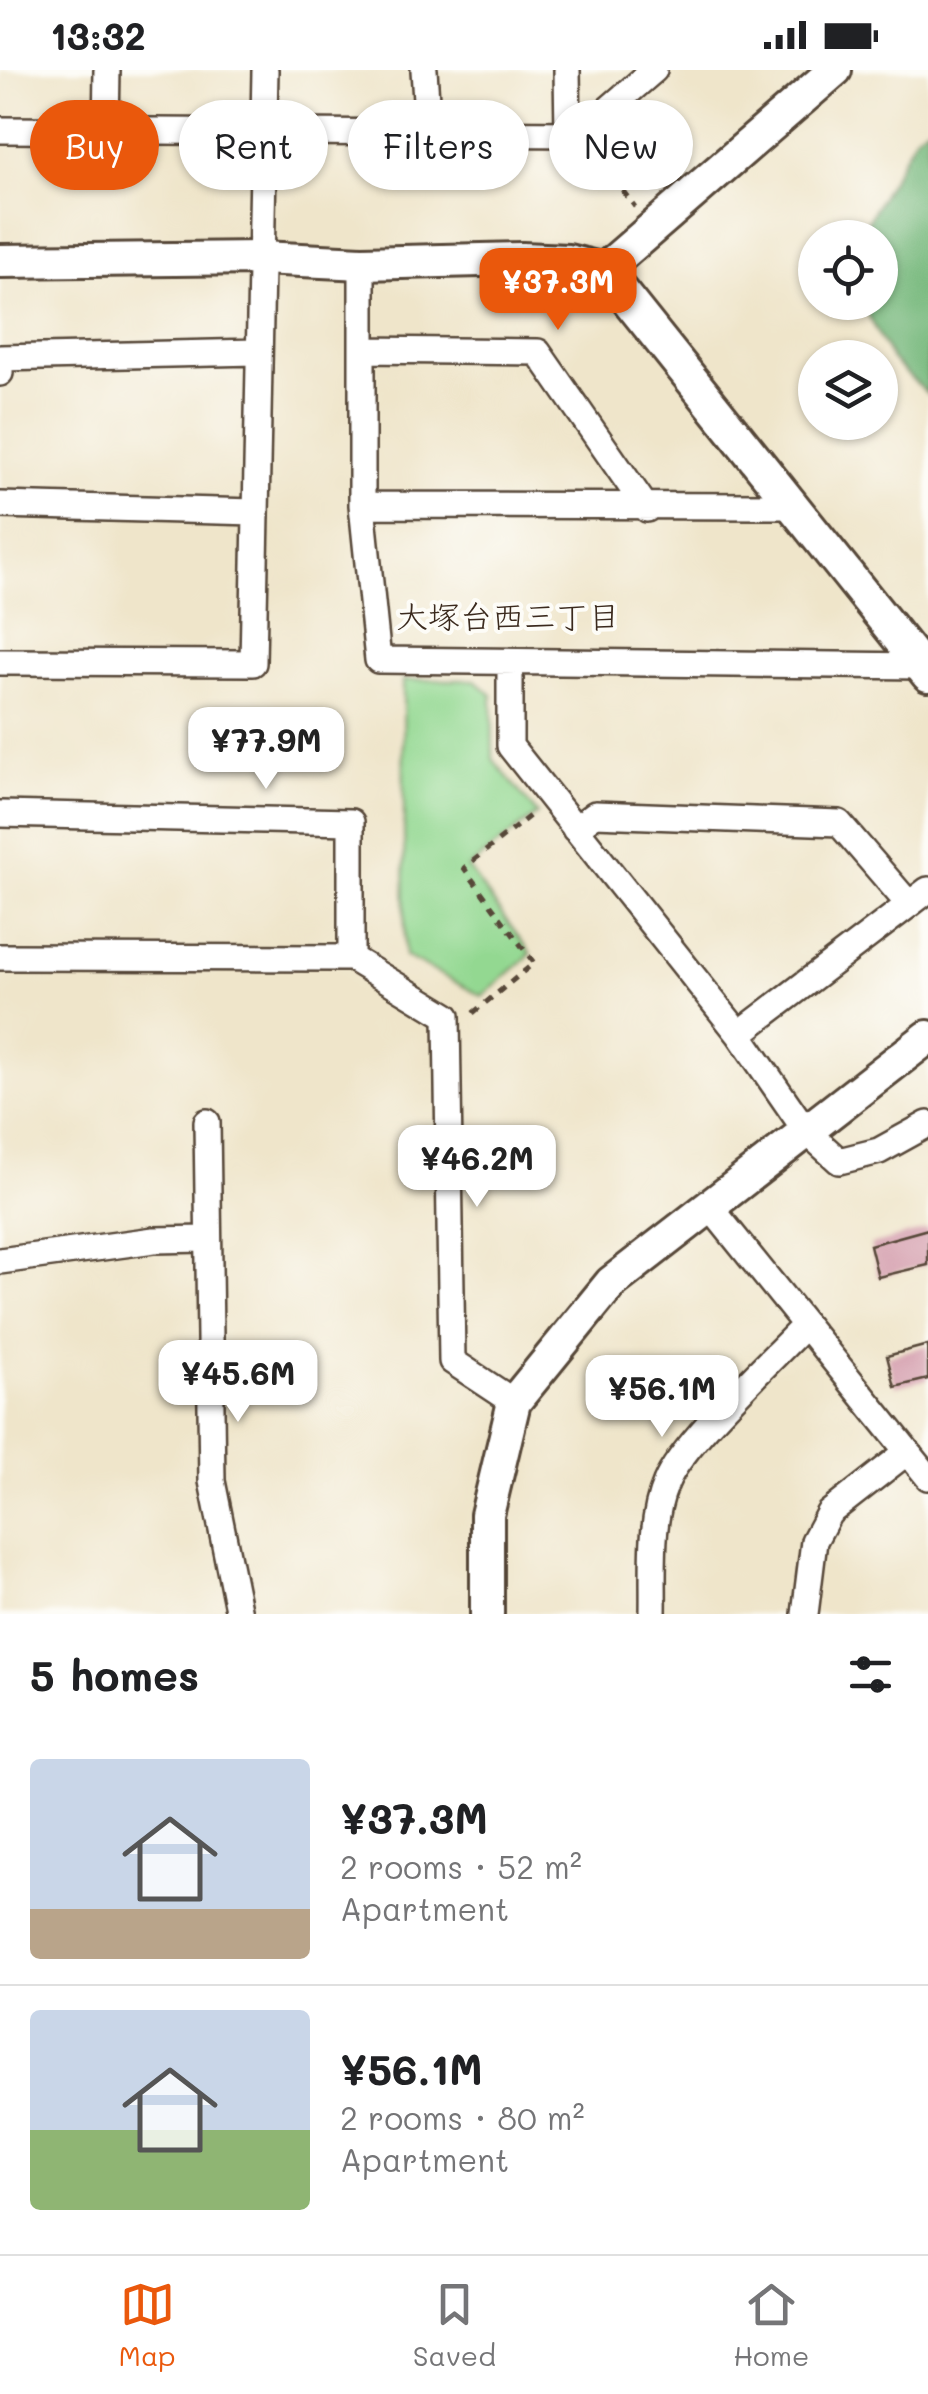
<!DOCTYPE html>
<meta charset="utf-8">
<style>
body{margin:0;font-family:Mali,"Klee One",sans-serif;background:#f2f2f2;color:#202124;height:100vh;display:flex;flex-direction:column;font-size:38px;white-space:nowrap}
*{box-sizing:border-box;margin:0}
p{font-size:32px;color:#757577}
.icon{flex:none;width:55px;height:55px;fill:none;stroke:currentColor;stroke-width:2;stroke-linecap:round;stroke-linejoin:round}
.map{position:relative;height:1544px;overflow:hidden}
.side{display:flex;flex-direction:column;background:#fff;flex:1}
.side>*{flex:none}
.banner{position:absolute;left:30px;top:30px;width:870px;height:90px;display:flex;gap:20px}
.tools{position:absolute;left:798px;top:150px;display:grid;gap:20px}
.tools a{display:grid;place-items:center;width:100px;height:100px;border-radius:50%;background:#fff;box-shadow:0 2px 8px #0004;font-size:50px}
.price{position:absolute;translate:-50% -85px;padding:0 22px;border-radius:20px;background:#fff;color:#222;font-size:32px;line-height:65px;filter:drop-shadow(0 2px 5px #0008)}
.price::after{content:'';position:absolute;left:50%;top:60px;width:30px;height:22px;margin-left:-15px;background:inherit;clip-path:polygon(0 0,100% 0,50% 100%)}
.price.current{background:#ea580c;color:#fff}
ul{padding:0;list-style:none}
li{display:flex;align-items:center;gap:30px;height:250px;padding:0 30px}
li+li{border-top:2px solid #e0e0e0}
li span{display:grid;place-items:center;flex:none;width:280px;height:200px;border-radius:10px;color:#555}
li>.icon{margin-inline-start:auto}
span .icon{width:120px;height:120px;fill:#fffc;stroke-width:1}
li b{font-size:42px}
h2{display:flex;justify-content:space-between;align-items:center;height:120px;padding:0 30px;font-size:42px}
.tag{padding:0 35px;border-radius:45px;background:#fff;box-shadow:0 2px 8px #0004;font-size:35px;line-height:90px}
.tag.current{background:#ea580c;color:#fff}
.status{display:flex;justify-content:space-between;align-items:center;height:70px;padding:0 50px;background:#fff;direction:ltr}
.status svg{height:28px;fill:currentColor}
.dock{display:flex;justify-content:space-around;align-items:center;height:140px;border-top:2px solid #e0e0e0;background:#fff;font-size:28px;color:#757577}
.dock a{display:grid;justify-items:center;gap:5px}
.dock .current{color:#ea580c}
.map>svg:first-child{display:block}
</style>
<div class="status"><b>13:32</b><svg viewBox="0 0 49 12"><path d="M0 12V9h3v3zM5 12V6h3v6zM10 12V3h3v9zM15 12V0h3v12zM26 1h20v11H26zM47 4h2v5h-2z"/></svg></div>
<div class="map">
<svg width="928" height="1544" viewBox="0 0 928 1544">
<rect width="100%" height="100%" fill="#fdfcf7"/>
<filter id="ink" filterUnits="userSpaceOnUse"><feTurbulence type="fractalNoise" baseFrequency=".01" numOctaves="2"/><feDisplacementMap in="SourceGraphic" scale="20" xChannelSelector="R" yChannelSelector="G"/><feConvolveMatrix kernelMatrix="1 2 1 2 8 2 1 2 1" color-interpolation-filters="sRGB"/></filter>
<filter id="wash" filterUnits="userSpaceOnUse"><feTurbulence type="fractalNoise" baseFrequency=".0048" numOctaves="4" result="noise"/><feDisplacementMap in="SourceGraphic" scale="40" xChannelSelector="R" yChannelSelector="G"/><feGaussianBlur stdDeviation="2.25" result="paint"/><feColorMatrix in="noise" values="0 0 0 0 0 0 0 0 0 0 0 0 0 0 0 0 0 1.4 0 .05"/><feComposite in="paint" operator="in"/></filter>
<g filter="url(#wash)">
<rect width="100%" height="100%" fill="#efe5ca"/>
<!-- green -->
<path fill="#93d891" stroke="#678158" stroke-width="2.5" d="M403 610H475L492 625 493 689 537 744 468 798 531 884 482 926 405 886Z"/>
<!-- forest -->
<path fill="#76b87b" stroke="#58714c" stroke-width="2.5" d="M928 56V324L892 290 862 233 880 232V168L859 167 916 65Z"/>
<g id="blocks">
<!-- building -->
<path fill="#d298a9" d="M928 1159V1195L878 1207 870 1175Z
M928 1275V1309L895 1317 887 1286Z"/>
</g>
</g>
<g filter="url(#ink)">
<use href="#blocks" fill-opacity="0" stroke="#564638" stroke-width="2.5"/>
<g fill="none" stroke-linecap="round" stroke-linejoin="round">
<defs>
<path id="minor" d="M424 0 428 60
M567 0 568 63
M106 58 107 0
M0 60 580 64 654 0
M362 193V435L378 590 921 596
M363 280 538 282 647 439
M0 303V288L256 282
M0 435 255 442
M362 435 790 436
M0 592 253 593 265 0
M510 593V676L739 964 806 1061 839 1091 879 1081 928 1054
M0 744 351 752V888
M575 759 595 744 839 753 907 832
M0 887 351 888 447 946 452 1291 514 1332
M739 964 928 820
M207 1052 212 1411 239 1544
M711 1138 928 1407
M0 1191 154 1170 206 1169
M653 1544C654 1502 649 1452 666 1413 682 1373 771 1291 804 1256
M805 1544 814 1471 829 1443 907 1382"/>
<path id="tertiary" d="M0 191 261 188 362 193 522 189 568 191 604 200 928 605
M604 200 835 0
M487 1544V1445L514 1332 611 1213 928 967"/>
</defs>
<!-- minor casing -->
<use href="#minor" stroke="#564638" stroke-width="30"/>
<!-- tertiary casing -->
<use href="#tertiary" stroke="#564638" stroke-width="38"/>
<!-- path -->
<path stroke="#564638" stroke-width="5" stroke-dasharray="8 8" stroke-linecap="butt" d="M594 82 635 137
M473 943 534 893 464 798 532 744"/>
<!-- minor -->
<use href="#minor" stroke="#fff" stroke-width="25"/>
<!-- tertiary -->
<use href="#tertiary" stroke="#fff" stroke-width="32"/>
</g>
</g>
<g text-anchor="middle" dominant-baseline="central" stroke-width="8" stroke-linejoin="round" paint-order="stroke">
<!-- neighbourhood labels -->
<g font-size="32" fill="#3b2a1e" stroke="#fdfcf7">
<text x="508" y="545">大塚台西三丁目</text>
</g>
</g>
</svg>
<div class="tools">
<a><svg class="icon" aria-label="locate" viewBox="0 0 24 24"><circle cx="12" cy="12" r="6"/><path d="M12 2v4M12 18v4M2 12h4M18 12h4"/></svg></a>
<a><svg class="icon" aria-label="layers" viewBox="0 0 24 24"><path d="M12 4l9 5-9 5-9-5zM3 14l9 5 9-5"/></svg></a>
</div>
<b class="price current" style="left:558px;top:263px">¥37.3M</b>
<b class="price" style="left:266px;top:722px">¥77.9M</b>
<b class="price" style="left:477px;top:1140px">¥46.2M</b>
<b class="price" style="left:238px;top:1355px">¥45.6M</b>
<b class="price" style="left:662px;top:1370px">¥56.1M</b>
<div class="banner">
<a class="tag current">Buy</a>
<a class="tag">Rent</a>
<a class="tag">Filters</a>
<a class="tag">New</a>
</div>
</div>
<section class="side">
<h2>5 homes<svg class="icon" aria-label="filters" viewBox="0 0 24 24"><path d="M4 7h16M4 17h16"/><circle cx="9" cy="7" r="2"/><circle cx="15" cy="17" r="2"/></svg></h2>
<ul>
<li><span style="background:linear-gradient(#c9d6e8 75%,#b9a48a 0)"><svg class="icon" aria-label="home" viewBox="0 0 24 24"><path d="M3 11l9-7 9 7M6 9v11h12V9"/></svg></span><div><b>¥37.3M</b><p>2 rooms · 52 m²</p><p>Apartment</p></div></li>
<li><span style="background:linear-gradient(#c9d6e8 60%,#8fb573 0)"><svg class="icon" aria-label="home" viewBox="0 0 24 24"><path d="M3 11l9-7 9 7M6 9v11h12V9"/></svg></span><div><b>¥56.1M</b><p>2 rooms · 80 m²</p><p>Apartment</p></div></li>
</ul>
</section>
<nav class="dock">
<a class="current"><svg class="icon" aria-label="map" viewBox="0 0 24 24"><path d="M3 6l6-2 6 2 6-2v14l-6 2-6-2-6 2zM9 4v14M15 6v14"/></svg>Map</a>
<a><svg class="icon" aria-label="saved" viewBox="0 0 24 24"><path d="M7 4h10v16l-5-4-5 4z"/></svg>Saved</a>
<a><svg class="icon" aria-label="home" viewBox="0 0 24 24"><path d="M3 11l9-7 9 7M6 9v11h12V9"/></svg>Home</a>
</nav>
